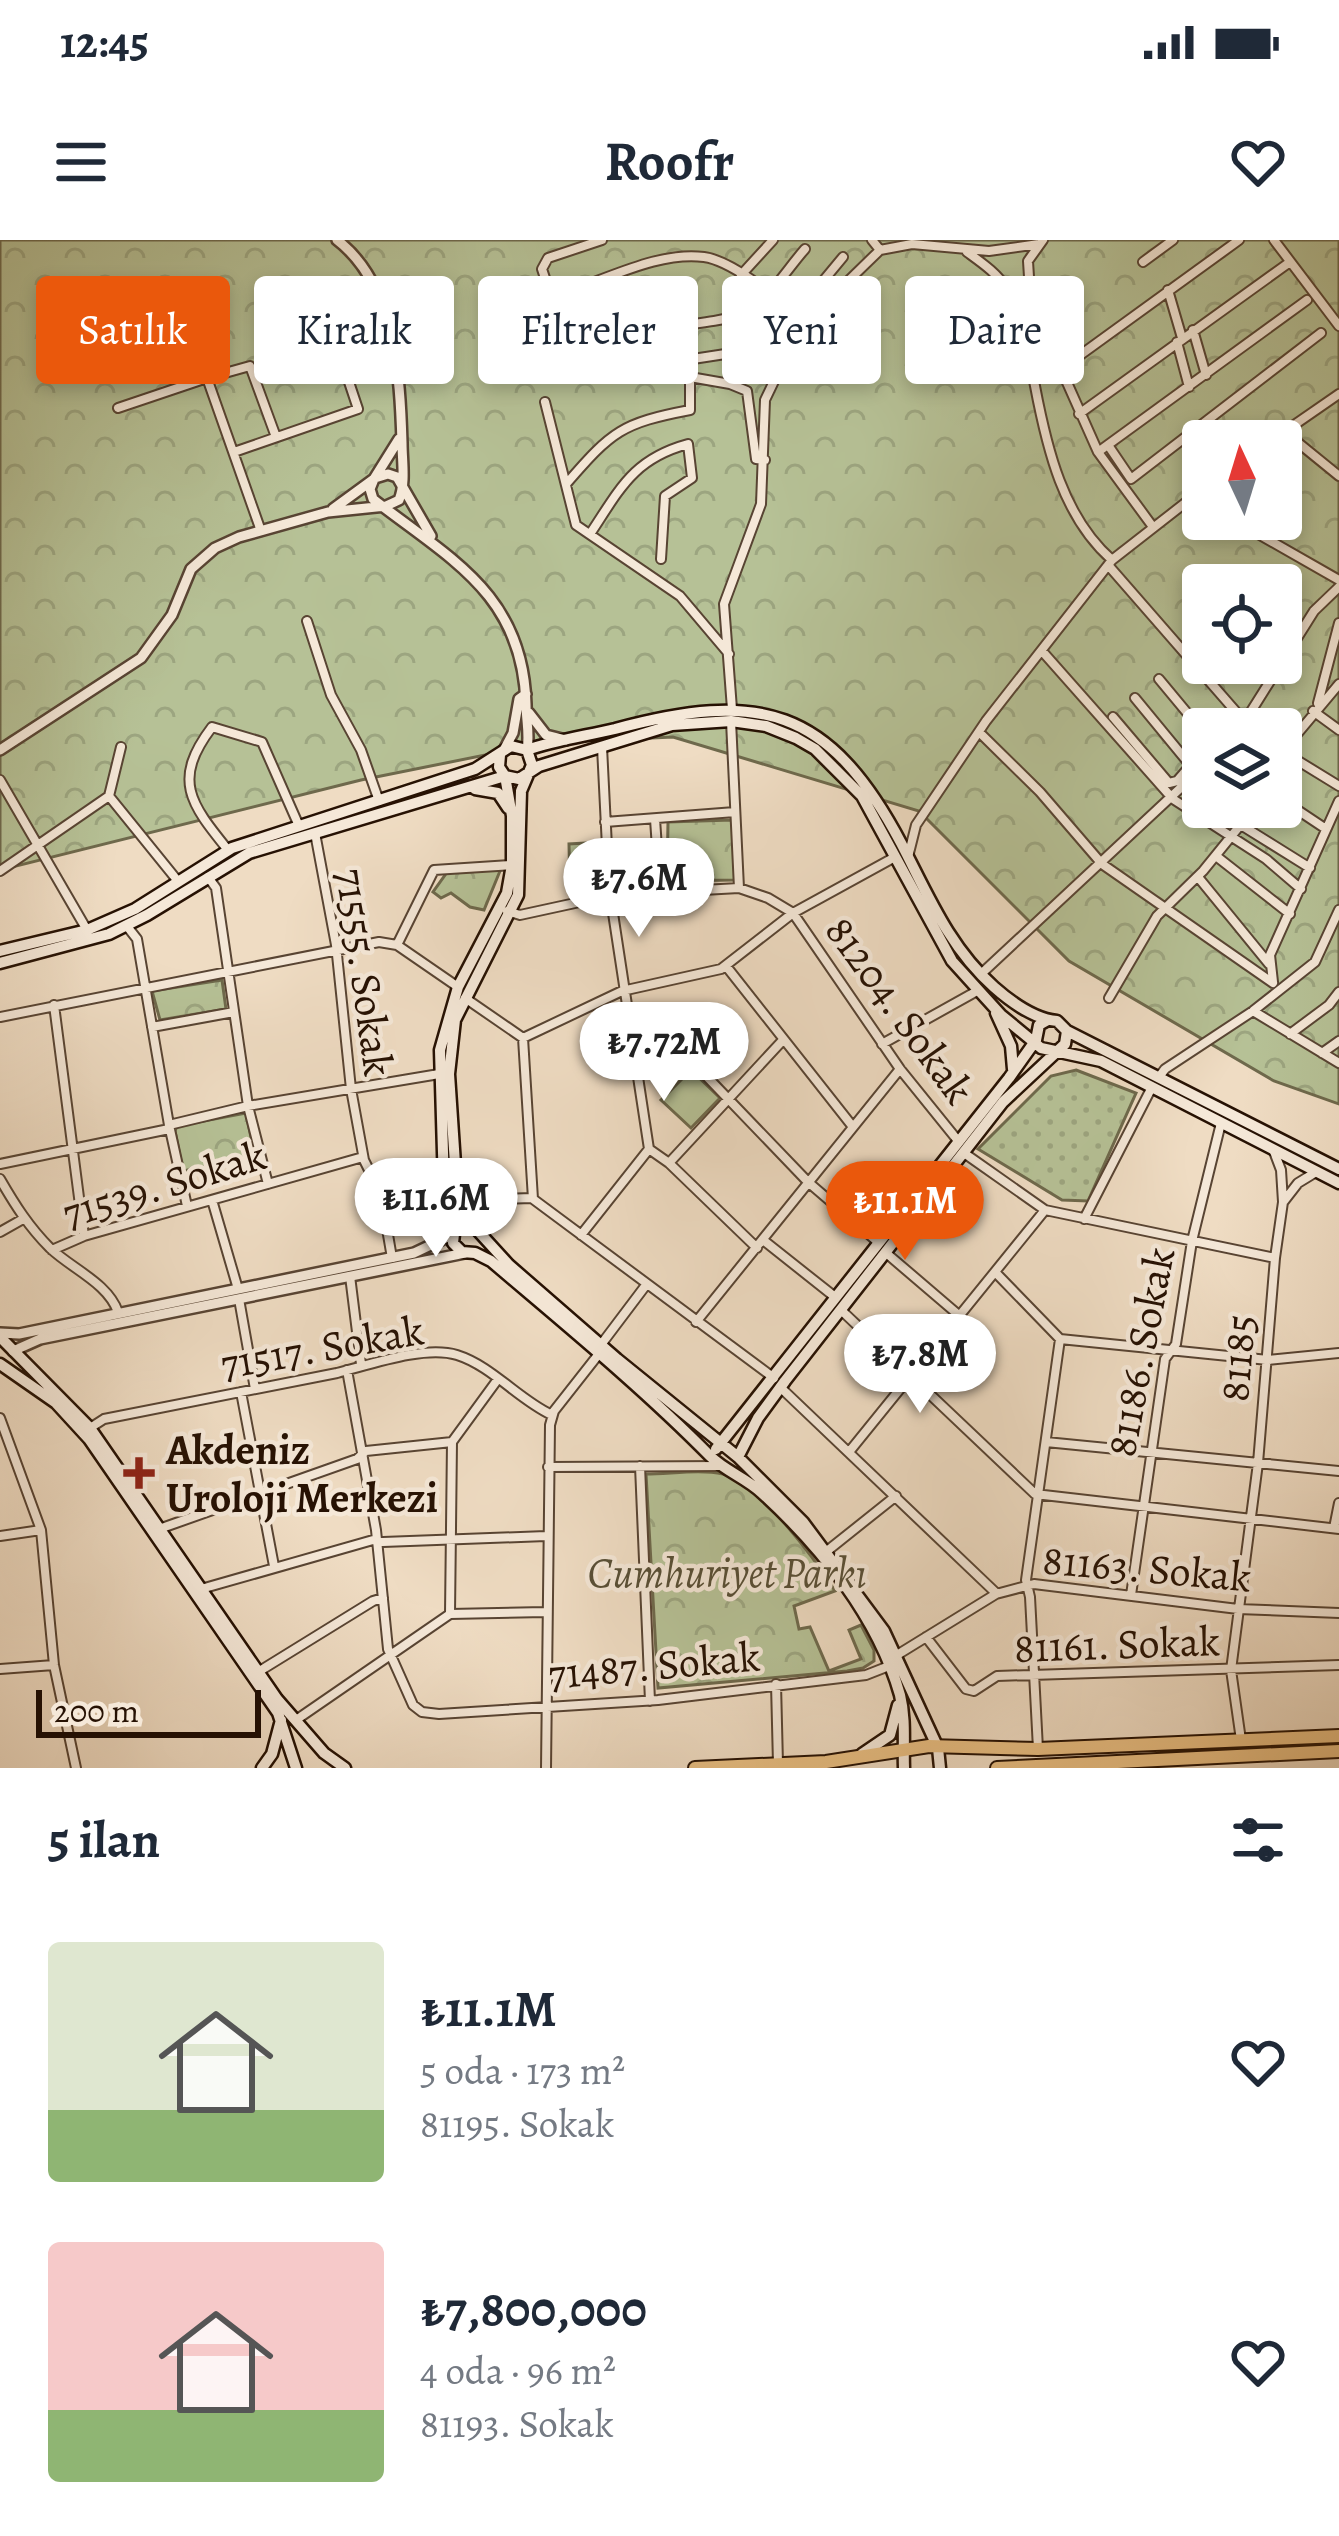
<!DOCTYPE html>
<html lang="tr">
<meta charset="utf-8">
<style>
body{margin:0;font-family:Alegreya,serif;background:#f2f2f3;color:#1f2937;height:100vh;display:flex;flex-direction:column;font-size:45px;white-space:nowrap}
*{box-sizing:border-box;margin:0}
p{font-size:39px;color:#747a83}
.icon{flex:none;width:66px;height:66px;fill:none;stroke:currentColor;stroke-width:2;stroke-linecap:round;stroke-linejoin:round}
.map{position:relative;height:1528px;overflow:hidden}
.side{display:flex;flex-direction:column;background:#fff;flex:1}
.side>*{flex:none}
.guide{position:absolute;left:36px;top:36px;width:1269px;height:108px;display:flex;gap:24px}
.needle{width:78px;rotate:356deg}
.controls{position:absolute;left:1182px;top:180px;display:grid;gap:24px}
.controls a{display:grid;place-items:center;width:120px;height:120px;border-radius:12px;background:#fff;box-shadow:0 6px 18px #0003;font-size:60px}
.scale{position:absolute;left:36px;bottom:30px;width:225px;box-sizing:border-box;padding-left:12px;border:6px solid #261103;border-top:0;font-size:33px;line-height:42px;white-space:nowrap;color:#261103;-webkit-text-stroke:9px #f5e8d8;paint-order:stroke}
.price{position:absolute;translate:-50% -102px;padding:0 27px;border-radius:42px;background:#fff;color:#222;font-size:39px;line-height:78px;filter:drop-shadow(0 3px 6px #0008)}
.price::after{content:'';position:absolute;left:50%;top:72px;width:36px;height:27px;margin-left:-18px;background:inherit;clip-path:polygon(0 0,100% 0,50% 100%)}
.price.current{background:#ea580c;color:#fff}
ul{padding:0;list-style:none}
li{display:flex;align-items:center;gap:36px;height:300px;padding:0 48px}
li span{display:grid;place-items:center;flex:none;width:336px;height:240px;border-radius:12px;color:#555}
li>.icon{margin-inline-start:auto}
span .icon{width:144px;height:144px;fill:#fffc;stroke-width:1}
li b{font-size:51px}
h2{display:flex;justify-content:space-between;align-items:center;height:144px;padding:0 48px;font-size:51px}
.pill{padding:0 42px;border-radius:12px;background:#fff;box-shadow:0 6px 18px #0003;font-size:42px;line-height:108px}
.pill.current{background:#ea580c;color:#fff}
.status{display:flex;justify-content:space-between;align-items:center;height:84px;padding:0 60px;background:#fff;direction:ltr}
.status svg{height:33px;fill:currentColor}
header{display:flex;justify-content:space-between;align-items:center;height:156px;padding:0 48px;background:#fff;font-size:54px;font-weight:600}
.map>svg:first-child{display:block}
</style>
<div class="status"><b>12:45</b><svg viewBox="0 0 49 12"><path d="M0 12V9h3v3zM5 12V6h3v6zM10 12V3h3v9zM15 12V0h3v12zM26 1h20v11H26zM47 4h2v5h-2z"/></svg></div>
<header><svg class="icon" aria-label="menu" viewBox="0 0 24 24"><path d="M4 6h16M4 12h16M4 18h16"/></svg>Roofr<svg class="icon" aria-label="heart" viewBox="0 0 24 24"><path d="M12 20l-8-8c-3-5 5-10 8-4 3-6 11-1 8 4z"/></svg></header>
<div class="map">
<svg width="1339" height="1528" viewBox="0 0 1339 1528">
<defs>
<pattern id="grass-dots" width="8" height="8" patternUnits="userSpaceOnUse" patternTransform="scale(3)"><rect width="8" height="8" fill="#b6c196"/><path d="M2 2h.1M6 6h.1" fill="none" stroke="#9ca580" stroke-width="1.8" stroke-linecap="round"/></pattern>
<pattern id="park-crowns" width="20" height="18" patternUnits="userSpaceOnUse" patternTransform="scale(3)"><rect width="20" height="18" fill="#b6c196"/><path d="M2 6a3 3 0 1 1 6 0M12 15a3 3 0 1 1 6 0" fill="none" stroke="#9ca580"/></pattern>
</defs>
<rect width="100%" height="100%" fill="#efdcc3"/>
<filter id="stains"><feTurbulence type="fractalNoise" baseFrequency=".00167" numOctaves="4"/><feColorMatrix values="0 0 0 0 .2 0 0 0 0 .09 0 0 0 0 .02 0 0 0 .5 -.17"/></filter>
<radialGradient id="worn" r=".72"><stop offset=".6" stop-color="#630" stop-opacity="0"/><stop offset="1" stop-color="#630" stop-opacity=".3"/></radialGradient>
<!-- grass -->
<path fill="url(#grass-dots)" stroke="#6e694c" stroke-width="3" d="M603 602 607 644 570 651 569 604Z
M1076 830 1136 853 1088 961 1062 960 978 909 1051 836Z"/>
<!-- park -->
<path fill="url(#park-crowns)" stroke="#6e694c" stroke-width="3" fill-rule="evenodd" d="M0 0H1339V864L1274 841 1069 721 919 571 673 497 545 503 361 540 0 630ZM1203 201H1281V279H1203ZM1203 345H1281V423H1203ZM1203 489H1281V567H1203Z
M732 580 735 640 667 641 668 582Z
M498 628 500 631 484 670 470 667 451 653 441 658 433 652 448 631Z
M222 740 226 769 160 780 152 751Z
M246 873 255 917 183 931 175 891 177 886Z
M646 1234C670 1234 700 1229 723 1234 760 1244 815 1319 835 1351L794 1366 799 1389 810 1387 829 1431 861 1419 849 1390 861 1385 874 1410V1421L863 1428 847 1431 658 1448Z"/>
<!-- pitch -->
<path fill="#b6c196" stroke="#6e694c" stroke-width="3" d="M691 830 720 858 691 888 661 860Z"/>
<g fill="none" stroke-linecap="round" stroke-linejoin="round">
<defs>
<path id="minor" d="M602 0 548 18 542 29 549 50 566 52C608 39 659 11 704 17 735 21 783 64 808 84
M872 0 880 10
M1043 0 1028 21 1029 37 1061 129 1098 212 1153 287
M1274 0 1339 86
M805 9C788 28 770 58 748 71 713 91 592 83 567 112L587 132 595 134 758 109 775 99 843 17
M967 12C982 23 997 33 1007 49 1026 79 1028 112 1035 146 1047 209 1063 277 1112 320
M1143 22 1173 0
M741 35 773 0
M1168 50 1182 98
M1193 90 1206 135
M1177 102 1189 147
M1061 129 1239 0
M207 138 250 126 276 197
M545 162 576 285 680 356 729 414
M118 168 207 138 261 291
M1079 174 1290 22
M1285 192 1339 236
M1271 201 1339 154
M1108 205 1131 239 1321 93
M234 212 358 169 338 109
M1098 212 1307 60
M567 243C612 191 622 183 690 170V137L730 144 747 151 756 219 765 220
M1232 279 1339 340
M590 294C620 249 633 219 688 204L692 238 665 256 661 319
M1108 325 1251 489
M307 381 331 455 361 510 379 561
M1042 411 1173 559 1266 619 1301 649
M1159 439 1203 492
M1135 458 1191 526
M1318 463 1339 383
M732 469 724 364 761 264 765 160 790 108 843 46 880 10 912 4 989 11 1039 4
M1313 471 1339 490
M1113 477 1169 543 1177 541 1203 511
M731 481 739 648
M1240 489 1314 371 1339 347
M979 492 1040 552 1102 624 1273 743
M602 507 609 647 649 909
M1282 511 1339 546
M1282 512 1339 444
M1281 525 1287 514
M0 540 87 690
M109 556 121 507
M1281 559 1326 589
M655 579 660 652
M605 582 735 572
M1241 585 1310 628
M315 593 336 705 351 849 364 920 381 954 392 1018
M228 610C190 563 172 540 212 487L262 502 299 586
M1216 616 1290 674
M908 617 916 585 986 481 1112 320 1203 249
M0 631 109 556 177 640
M208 637 216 648 248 866 268 944
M1198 637 1269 724
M507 671 520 675 612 655 739 648 768 658 793 673 900 829 959 902
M126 685 137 699 169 885 187 966
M397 705 434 630 512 625
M726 726 853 887
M981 734 1203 527
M1273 742 1270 715 1339 561
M465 758 523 798 533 959 774 1138
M1109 758 1157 676 1203 631 1255 567
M54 765 84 996
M1253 771 1339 823
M0 777 379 702 397 705 458 747
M152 787 234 772
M1290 794 1329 765 1339 752
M523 798 622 751 721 729 793 673 895 617
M882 804 977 751
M1322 813 1339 801
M636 825 688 817 808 942 879 1003
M1159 837 1165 829 1253 771 1315 722 1339 670
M169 885 248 866 439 834
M649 909 669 923 757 1008
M964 913 1045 970 1275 1018
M669 923 783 800
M0 924 169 889
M0 939C15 965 29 987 50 1008 72 1029 108 1043 118 1072
M212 960 238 1049
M456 960 532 958
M1284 961 1298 943 1316 932
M1084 979 1152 847
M0 992 23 979
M581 995 649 909
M763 1000 835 1057
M52 1010 84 996 363 917
M885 1012 961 1077
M996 1033 1060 1099 1268 1120 1339 1113
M350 1036 361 1124
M239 1059 255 1149
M841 1070 1035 1254 1339 1289
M696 1082 900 829
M600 1106 646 1045
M347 1130 376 1290 388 1409 413 1465 422 1472 439 1474 658 1460 866 1435 889 1426
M780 1147 996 1353
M241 1152 274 1326
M0 1178 41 1290 54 1425 76 1528
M90 1188 104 1179 337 1133C369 1125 424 1105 457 1115 492 1126 519 1160 552 1175
M1046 1202 1339 1231
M849 1212 1045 970
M640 1226 650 1461
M548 1227 721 1226
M1334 1288 1339 1263
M159 1289 357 1219 366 1211 452 1202
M0 1296 41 1290
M827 1311 896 1256
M201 1349 373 1300 383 1302 546 1296
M1131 1355 1165 1119 1176 1104 1192 1001 1221 883
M450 1374 452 1202 498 1139
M926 1397 966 1449 974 1451 997 1436 1339 1425
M897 1415 996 1354 1034 1344 1238 1369 1339 1373
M0 1429 54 1425
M258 1432 373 1361 383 1358
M776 1444 778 1524
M296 1480 450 1374 545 1372
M1241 1500 1231 1430 1258 1223 1275 1018 1283 962 1281 930 1273 909
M1038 1509 1030 1357 1026 1340 1060 1099
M546 1528 550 1185 554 1171 598 1115"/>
<path id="tertiary" d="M375 238 388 234 397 237 431 296
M374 239 370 249 373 259C450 319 523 354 526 464 526 480 530 494 527 510
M333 269 374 239 399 199
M529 473 546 495 566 500
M505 508 513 493 519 459 526 454
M0 510 141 418 172 375 191 329 215 308 239 297 328 272 386 266 399 260C406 243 402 221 402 203 400 135 395 44 337 0
M0 1093 19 1094 414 1013 454 994
M13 1111 40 1099 465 1013"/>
<path id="secondary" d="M527 510 532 525 521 551 518 655 455 780 449 834 458 969 509 1025 617 1119 738 1217 803 1282 884 1391 938 1508 940 1528
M500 515 499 527 505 536 512 576V625L507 653 458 747 440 810 445 981 454 994 453 1003 462 1012 475 1013 491 1021C565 1084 642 1147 710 1216 725 1231 746 1238 762 1253 821 1307 878 1377 900 1455 906 1480 903 1504 904 1528
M475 549 498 553 508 568
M0 711 87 690 135 669 232 608 475 529 511 506 527 510C556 500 586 496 615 489 759 450 829 467 901 603 928 655 949 707 994 747 1011 762 1034 779 1057 781L1067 791 1339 929
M0 723 109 694 147 675 249 613 505 536 519 539 539 526 672 485 731 481 766 486 796 498 815 509 862 556 952 721 1001 775 1041 808 1101 821 1339 943
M996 773 1011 806 1013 829
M0 1097 90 1188 277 1459 324 1513 345 1528
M0 1124 56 1163 89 1199 278 1473 296 1528
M716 1209 1009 838 1036 800 1039 785 1048 780
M738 1217 758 1178 785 1141 1003 862 1065 804 1067 791
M862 1514 890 1495 898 1465
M262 1528 272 1514 281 1480"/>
<path id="primary" d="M695 1528 826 1522 929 1506 1038 1509 1339 1496
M997 1528 1339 1511"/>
</defs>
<!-- minor casing -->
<use href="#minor" stroke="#584433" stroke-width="12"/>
<!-- tertiary casing -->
<use href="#tertiary" stroke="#584433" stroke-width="14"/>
<!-- secondary casing -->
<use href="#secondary" stroke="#261103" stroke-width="15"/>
<!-- primary casing -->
<use href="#primary" stroke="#261103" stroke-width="16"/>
<!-- minor -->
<use href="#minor" stroke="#f5e8d8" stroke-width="8"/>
<!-- tertiary -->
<use href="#tertiary" stroke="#f5e8d8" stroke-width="9"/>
<!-- secondary -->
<use href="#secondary" stroke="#f5e8d8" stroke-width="10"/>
<!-- primary -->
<use href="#primary" stroke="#e8be82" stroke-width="12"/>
</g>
<!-- markers -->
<path fill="#8f2418" stroke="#f5e8d8" stroke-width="4.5" d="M133 1215h12v12h12v12h-12v12h-12v-12h-12v-12h12z"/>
<g text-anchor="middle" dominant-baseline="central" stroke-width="9" stroke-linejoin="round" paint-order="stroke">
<!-- street labels -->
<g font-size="42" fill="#261103" stroke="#f5e8d8">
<text transform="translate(365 732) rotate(82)">71555. Sokak</text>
<text transform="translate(900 770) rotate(54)">81204. Sokak</text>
<text transform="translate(164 944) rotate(-17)">71539. Sokak</text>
<text transform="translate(322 1107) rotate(-10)">71517. Sokak</text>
<text transform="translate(1140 1112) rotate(-79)">81186. Sokak</text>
<text transform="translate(1237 1118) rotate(-85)">81185</text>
<text transform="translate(1147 1328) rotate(5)">81163. Sokak</text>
<text transform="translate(1117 1404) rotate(-2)">81161. Sokak</text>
<text transform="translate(654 1425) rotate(-5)">71487. Sokak</text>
</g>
<!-- poi labels -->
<g font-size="42" font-weight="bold" fill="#261103" stroke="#f5e8d8" text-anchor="start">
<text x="166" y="1209">Akdeniz<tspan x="166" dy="48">Uroloji Merkezi</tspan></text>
</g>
<!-- park labels -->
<g font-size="42" font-style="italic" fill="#584f36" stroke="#f5e8d8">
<text x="727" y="1332">Cumhuriyet Parkı</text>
</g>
</g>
<rect width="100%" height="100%" filter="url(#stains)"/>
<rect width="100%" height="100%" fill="url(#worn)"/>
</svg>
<div class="controls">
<a><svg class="needle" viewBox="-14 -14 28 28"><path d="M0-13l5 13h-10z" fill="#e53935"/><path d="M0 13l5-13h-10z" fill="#747a83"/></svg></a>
<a><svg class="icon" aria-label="locate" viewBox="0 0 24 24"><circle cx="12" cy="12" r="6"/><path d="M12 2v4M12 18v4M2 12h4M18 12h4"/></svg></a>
<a><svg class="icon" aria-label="layers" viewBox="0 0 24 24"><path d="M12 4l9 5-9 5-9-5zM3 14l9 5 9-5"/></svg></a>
</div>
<div class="scale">200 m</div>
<b class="price" style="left:639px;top:700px">₺7.6M</b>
<b class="price" style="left:664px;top:864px">₺7.72M</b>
<b class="price" style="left:436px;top:1020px">₺11.6M</b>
<b class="price current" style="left:905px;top:1023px">₺11.1M</b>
<b class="price" style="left:920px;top:1176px">₺7.8M</b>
<div class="guide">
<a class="pill current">Satılık</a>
<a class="pill">Kiralık</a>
<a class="pill">Filtreler</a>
<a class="pill">Yeni</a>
<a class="pill">Daire</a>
</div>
</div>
<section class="side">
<h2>5 ilan<svg class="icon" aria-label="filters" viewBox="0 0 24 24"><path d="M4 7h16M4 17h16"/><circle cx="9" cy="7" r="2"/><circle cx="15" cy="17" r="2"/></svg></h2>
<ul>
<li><span style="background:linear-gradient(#dfe7d0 70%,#8fb573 0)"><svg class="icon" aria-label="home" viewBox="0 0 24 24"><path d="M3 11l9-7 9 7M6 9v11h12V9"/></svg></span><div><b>₺11.1M</b><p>5 oda · 173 m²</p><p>81195. Sokak</p></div><svg class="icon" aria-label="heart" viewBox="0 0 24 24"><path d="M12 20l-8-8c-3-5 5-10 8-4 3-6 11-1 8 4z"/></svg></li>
<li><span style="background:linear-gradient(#f6c9c9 70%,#8fb573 0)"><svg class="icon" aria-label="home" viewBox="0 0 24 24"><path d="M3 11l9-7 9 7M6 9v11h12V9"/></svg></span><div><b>₺7,800,000</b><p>4 oda · 96 m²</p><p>81193. Sokak</p></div><svg class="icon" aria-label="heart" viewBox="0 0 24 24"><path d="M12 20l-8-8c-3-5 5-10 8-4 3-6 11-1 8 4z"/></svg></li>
</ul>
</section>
